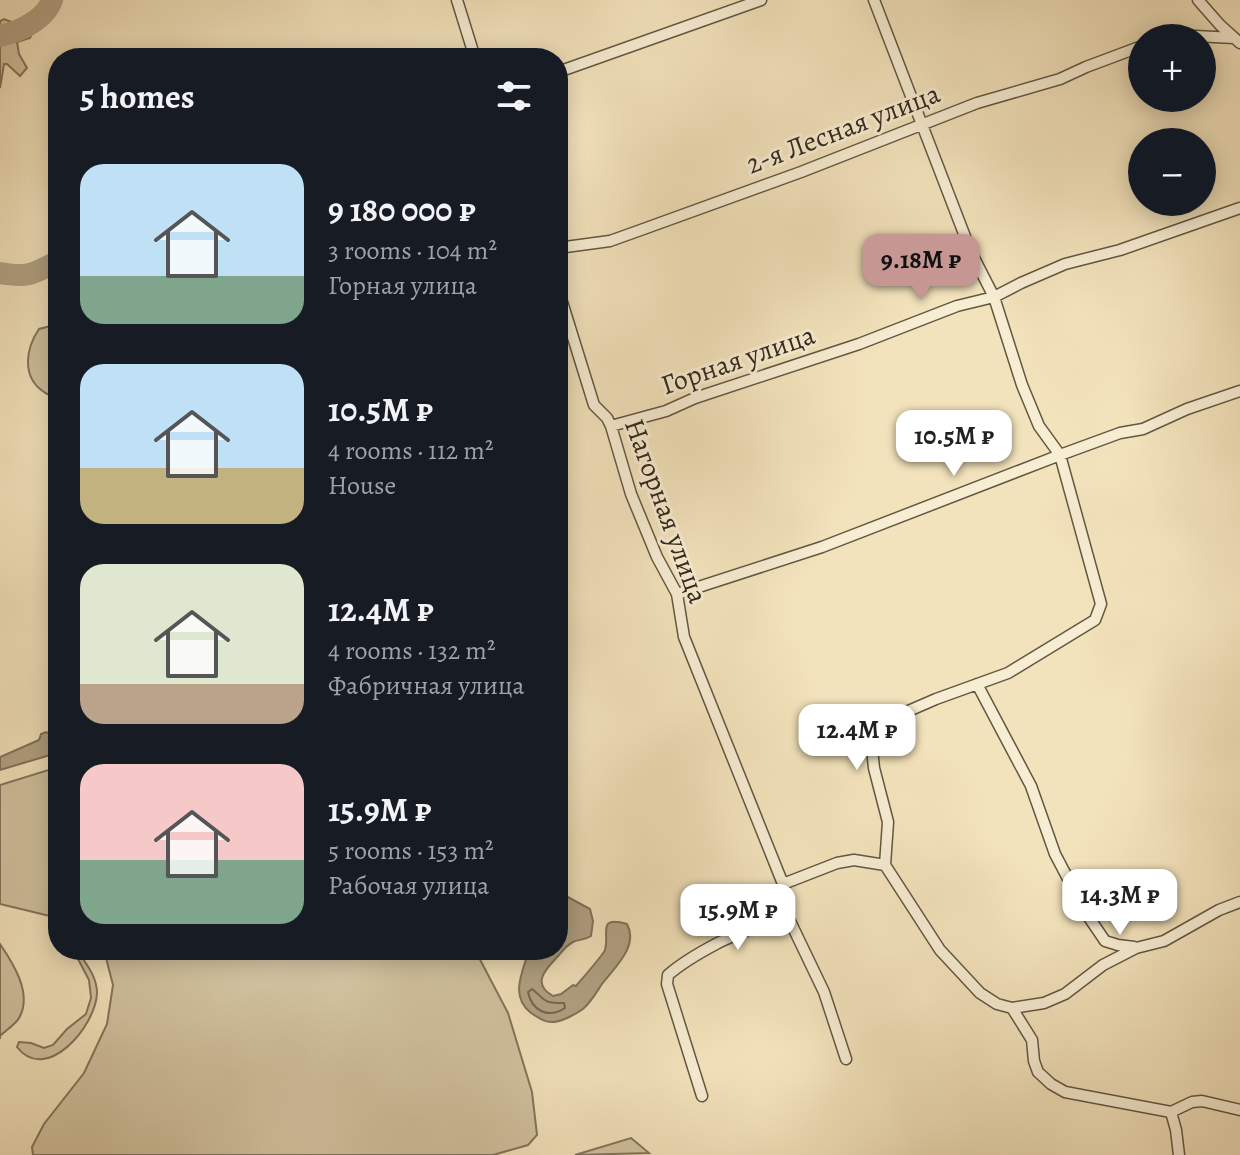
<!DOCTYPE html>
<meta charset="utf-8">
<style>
body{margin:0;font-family:Alegreya,serif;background:#20242c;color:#f1f3f6;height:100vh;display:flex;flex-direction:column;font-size:30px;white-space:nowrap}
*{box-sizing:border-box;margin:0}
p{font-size:26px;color:#9ea1a6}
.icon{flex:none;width:44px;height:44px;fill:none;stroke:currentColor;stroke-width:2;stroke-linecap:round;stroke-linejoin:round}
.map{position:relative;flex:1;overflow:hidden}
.side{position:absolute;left:48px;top:48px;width:520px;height:912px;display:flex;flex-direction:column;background:#171b24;border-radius:32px;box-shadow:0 4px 20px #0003}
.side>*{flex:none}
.controls{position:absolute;left:1128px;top:24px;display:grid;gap:16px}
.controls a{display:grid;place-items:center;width:88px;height:88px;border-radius:50%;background:#171b24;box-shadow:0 4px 20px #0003;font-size:40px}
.price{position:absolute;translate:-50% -68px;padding:0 18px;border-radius:16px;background:#fff;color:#222;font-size:26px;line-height:52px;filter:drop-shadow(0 2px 4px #0008)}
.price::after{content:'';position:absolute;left:50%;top:48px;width:24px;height:18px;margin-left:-12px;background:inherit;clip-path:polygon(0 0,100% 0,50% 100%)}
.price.active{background:#c59692;color:#111}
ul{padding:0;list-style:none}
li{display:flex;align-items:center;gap:24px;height:200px;padding:0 32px}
li span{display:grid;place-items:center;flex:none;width:224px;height:160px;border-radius:24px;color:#555}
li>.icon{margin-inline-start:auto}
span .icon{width:96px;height:96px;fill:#fffc;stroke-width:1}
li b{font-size:34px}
h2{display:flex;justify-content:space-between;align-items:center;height:96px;padding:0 32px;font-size:34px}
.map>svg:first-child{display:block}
</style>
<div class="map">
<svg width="1240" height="1155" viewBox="0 0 1240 1155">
<rect width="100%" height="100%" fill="#f3e3bc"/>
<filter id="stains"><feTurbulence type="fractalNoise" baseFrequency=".0025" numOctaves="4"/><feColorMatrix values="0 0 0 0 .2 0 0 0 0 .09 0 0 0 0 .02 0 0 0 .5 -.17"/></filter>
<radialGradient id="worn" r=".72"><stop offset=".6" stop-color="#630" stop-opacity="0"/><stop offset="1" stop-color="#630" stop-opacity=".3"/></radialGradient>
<!-- green -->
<path fill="#d2c3a0" stroke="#82765d" stroke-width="2" d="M27 15C37 22 35 27 30 38L17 42 19 54 27 68 20 76 7 64H4L0 88V21L4 19 14 23Z
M51 326 58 335V394L56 397C52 395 47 395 44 392 21 377 26 348 39 329Z
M58 767V918L0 904V785Z
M0 944C13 963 33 994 19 1018 16 1024 6 1030 0 1036V1039Z
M104 950H475L508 1013 532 1092 537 1135 528 1145 493 1155H33L32 1147 44 1124 84 1073 107 1024 113 985Z
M80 958 83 959C90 969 97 980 97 993 96 1026 46 1085 17 1047L19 1042 31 1043 44 1048 53 1045 67 1029 86 1014 91 998 89 980 78 959Z
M631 1138 649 1153 575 1155Z"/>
<!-- water -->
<path fill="#b2a385" stroke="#7f725a" stroke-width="2" d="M58 729V751L50 755 0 770V757L39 740 41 734 46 732 50 734Z
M564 895 590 909 593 921 591 936C585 940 580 939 573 942 567 945 563 950 559 955 547 968 530 983 553 996L561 994 573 985 576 986C581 980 603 955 605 950 610 934 596 915 627 924 639 946 615 967 602 984 596 993 591 1002 583 1009 576 1014 563 1021 554 1022 545 1023 539 1018 531 1013 509 996 523 971 529 950H558V896Z"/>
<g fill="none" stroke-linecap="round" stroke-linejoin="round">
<!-- shore -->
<path stroke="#726650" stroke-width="2" d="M532 989C547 1001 542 1003 564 1003L565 1008C548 1019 532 1011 528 992Z"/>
<!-- river -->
<path stroke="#b2a385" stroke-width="22" d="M0 36C19 32 46 19 52 0
M0 273C29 278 33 274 58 261"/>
<defs>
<path id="minor" d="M457 0 475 58
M874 0 971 252 994 297 1022 385 1039 426 1060 455 1101 604 1095 620 1008 673 936 699 883 722 871 739 874 768 888 822 885 865 940 950 980 993 997 1004 1012 1008 1044 1003 1065 994 1103 965 1136 948 1164 941 1219 910 1240 902
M1198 0 1220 25 1240 43
M1167 38 1176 35 1234 38
M558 72 761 0
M558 248 610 241 638 231 801 172 977 103 1060 79 1086 67 1142 46
M558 289 594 405 607 418 611 426 631 494 657 557 677 594 684 637 783 884
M611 426 666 411 695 398 859 344 957 306 994 297 1021 283 1065 264 1120 250 1240 208
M677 594 822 547 1060 455 1120 433 1143 429 1187 409 1240 391
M977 684 1031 786 1055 854 1086 913 1105 941 1118 945 1134 947
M774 908 788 917 824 992 846 1059
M1012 1008 1032 1040 1034 1061 1038 1072 1051 1084 1065 1092 1171 1112 1192 1102 1202 1101 1240 1110
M702 1096 667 984 668 975C683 962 699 953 716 944 734 934 763 928 774 908 778 901 780 892 783 884L837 863 854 860 885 865
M1171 1112 1176 1130 1179 1155"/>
</defs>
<!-- minor casing -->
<use href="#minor" stroke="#635742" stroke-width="13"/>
<!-- minor -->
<use href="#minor" stroke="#f7edd3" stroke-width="10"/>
</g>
<g text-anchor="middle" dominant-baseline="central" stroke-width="6" stroke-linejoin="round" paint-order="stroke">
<!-- street labels -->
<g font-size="28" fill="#33281a" stroke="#f7edd3">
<text transform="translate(843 129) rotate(-21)">2-я Лесная улица</text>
<text transform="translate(738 360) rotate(-19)">Горная улица</text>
<text transform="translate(666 511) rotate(70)">Нагорная улица</text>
</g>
</g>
<rect width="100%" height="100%" filter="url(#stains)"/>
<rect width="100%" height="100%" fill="url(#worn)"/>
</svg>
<div class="controls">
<a>+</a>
<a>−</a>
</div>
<b class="price active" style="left:921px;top:302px">9.18M ₽</b>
<b class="price" style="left:954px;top:478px">10.5M ₽</b>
<b class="price" style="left:857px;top:772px">12.4M ₽</b>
<b class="price" style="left:1120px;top:937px">14.3M ₽</b>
<b class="price" style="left:738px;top:952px">15.9M ₽</b>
<section class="side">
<h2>5 homes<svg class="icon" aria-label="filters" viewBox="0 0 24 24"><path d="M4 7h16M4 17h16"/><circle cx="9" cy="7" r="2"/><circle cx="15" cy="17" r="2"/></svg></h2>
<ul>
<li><span style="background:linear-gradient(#bfe0f5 70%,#7fa58c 0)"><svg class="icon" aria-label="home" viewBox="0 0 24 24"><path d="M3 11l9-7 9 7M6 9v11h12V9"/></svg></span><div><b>9 180 000 ₽</b><p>3 rooms · 104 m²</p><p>Горная улица</p></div></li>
<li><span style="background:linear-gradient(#bfe0f5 65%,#c2b280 0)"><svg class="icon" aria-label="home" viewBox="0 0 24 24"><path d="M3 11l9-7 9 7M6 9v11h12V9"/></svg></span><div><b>10.5M ₽</b><p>4 rooms · 112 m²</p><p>House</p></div></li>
<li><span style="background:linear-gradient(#dfe7d0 75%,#b9a48a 0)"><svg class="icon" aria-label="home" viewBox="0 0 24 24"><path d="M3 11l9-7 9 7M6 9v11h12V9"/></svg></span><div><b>12.4M ₽</b><p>4 rooms · 132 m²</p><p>Фабричная улица</p></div></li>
<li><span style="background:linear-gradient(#f6c9c9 60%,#7fa58c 0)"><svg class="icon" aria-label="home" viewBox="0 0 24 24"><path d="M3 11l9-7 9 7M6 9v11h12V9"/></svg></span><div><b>15.9M ₽</b><p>5 rooms · 153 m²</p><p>Рабочая улица</p></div></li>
</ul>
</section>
</div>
